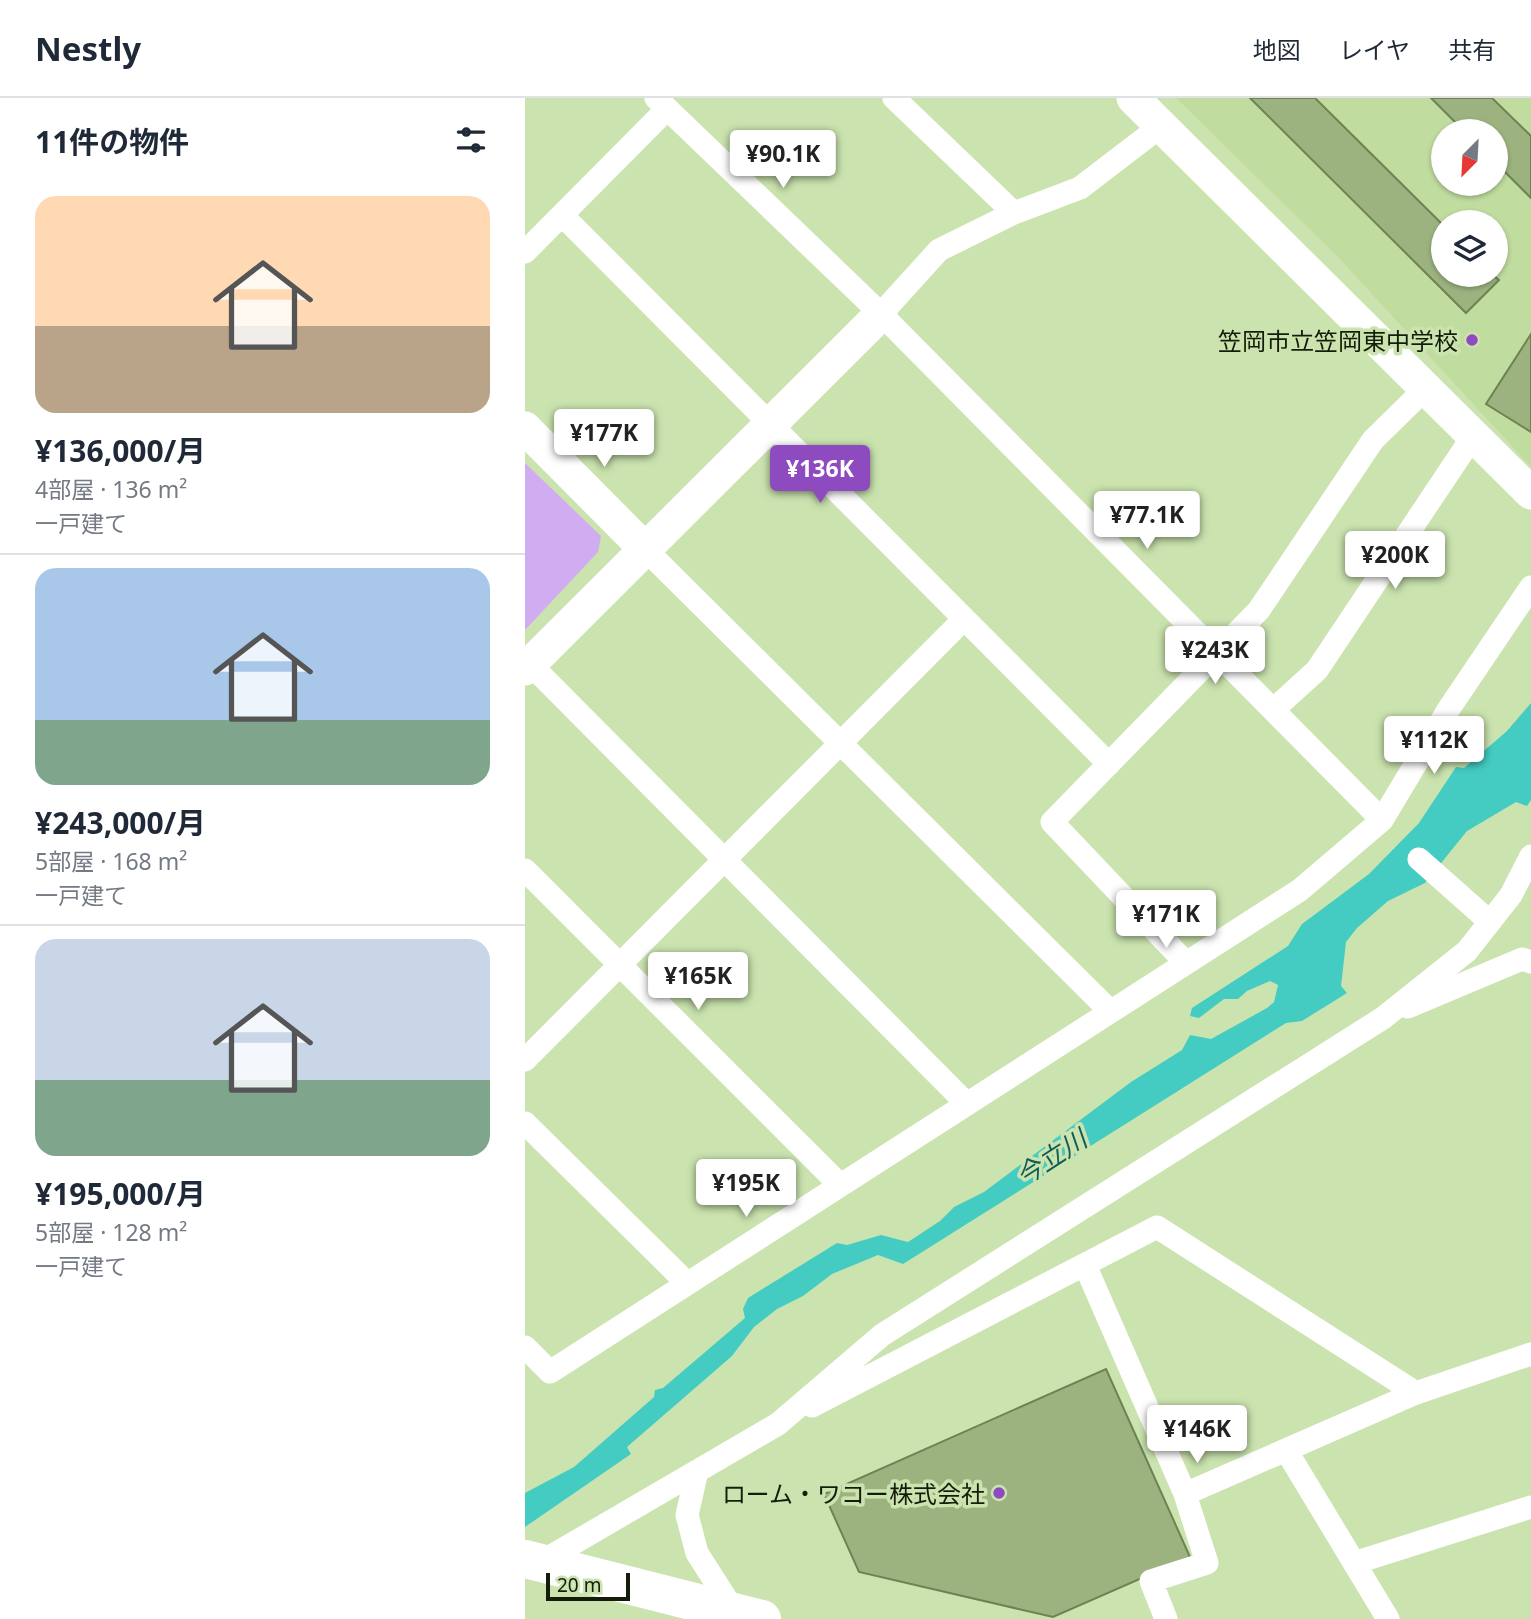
<!DOCTYPE html>
<html lang="ja">
<meta charset="utf-8">
<style>
body{margin:0;font-family:"Noto Sans","Noto Sans JP",sans-serif;background:#f2f2f3;color:#1f2937;height:100vh;display:flex;flex-direction:column;font-size:26px;white-space:nowrap}
*{box-sizing:border-box;margin:0}
p{font-size:23px;color:#747a83}
.icon{flex:none;width:38px;height:38px;fill:none;stroke:currentColor;stroke-width:2;stroke-linecap:round;stroke-linejoin:round}
.map{position:relative;flex:1;overflow:hidden}
.side{display:flex;flex-direction:column;background:#fff;width:525px}
.side>*{flex:none}
.needle{width:46px;rotate:204deg}
.fabs{position:absolute;left:906px;top:21px;display:grid;gap:14px}
.fabs a{display:grid;place-items:center;width:77px;height:77px;border-radius:50%;background:#fff;box-shadow:0 2px 5px #0004;font-size:35px}
.scale{position:absolute;left:21px;bottom:18px;width:84px;box-sizing:border-box;padding-left:7px;border:4px solid #141d09;border-top:0;font-size:19px;line-height:24px;white-space:nowrap;color:#141d09;-webkit-text-stroke:5px #cbe4af;paint-order:stroke}
.price{position:absolute;translate:-50% -60px;padding:0 16px;border-radius:7px;background:#fff;color:#222;font-size:23px;line-height:46px;filter:drop-shadow(0 2px 4px #0008)}
.price::after{content:'';position:absolute;left:50%;top:42px;width:21px;height:16px;margin-left:-10px;background:inherit;clip-path:polygon(0 0,100% 0,50% 100%)}
.price.on{background:#8e4bc0;color:#fff}
ul{padding:0;list-style:none}
li{display:grid;align-content:center;gap:14px;height:371px;padding:0 35px}
li+li{border-top:2px solid #e0e1e3}
li span{display:grid;place-items:center;height:217px;border-radius:21px;color:#555}
li>.icon{margin-inline-start:auto}
span .icon{width:126px;height:126px;fill:#fffc;stroke-width:1}
li b{font-size:30px}
h2{display:flex;justify-content:space-between;align-items:center;height:84px;padding:0 35px;font-size:30px}
header{display:flex;align-items:center;gap:42px;box-sizing:border-box;height:98px;padding:0 35px;background:#fff;border-bottom:2px solid #e0e1e3}
header strong{font-size:33px}
nav{display:flex;gap:38px;margin-inline-start:auto;font-size:24px}
main{display:flex;flex:1;min-height:0}
.map>svg:first-child{display:block}
</style>
<header>
<strong>Nestly</strong>
<nav><a>地図</a><a>レイヤ</a><a>共有</a></nav>
</header>
<main>
<section class="side">
<h2>11件の物件<svg class="icon" aria-label="filters" viewBox="0 0 24 24"><path d="M4 7h16M4 17h16"/><circle cx="9" cy="7" r="2"/><circle cx="15" cy="17" r="2"/></svg></h2>
<ul>
<li><span style="background:linear-gradient(#ffd9b3 60%,#b9a48a 0)"><svg class="icon" aria-label="home" viewBox="0 0 24 24"><path d="M3 11l9-7 9 7M6 9v11h12V9"/></svg></span><div><b>¥136,000/月</b><p>4部屋 · 136 m²</p><p>一戸建て</p></div></li>
<li><span style="background:linear-gradient(#a9c7e8 70%,#7fa58c 0)"><svg class="icon" aria-label="home" viewBox="0 0 24 24"><path d="M3 11l9-7 9 7M6 9v11h12V9"/></svg></span><div><b>¥243,000/月</b><p>5部屋 · 168 m²</p><p>一戸建て</p></div></li>
<li><span style="background:linear-gradient(#c9d6e8 65%,#7fa58c 0)"><svg class="icon" aria-label="home" viewBox="0 0 24 24"><path d="M3 11l9-7 9 7M6 9v11h12V9"/></svg></span><div><b>¥195,000/月</b><p>5部屋 · 128 m²</p><p>一戸建て</p></div></li>
</ul>
</section>
<div class="map">
<svg width="1006" height="1521" viewBox="0 0 1006 1521">
<rect width="100%" height="100%" fill="#cbe4af"/>
<!-- built -->
<path fill="#c0dc9f" fill-rule="evenodd" d="M651 0H1006V369L813 159ZM919 33H971V86H919ZM919 124H971V177H919Z"/>
<!-- green -->
<path fill="#d0adf1" d="M0 365 76 438 73 454 0 532Z"/>
<!-- water -->
<path fill="#44ccc2" d="M1006 605V702L1002 708 991 704 942 733 900 785 863 803 832 830 821 844 816 888 822 895 777 923 761 925 378 1166 353 1157 307 1176 278 1198 252 1211 229 1229 207 1258 102 1349 106 1356 0 1429V1395L49 1369 129 1299 130 1292 138 1290 220 1220 218 1211 223 1200 312 1145 322 1147 356 1137 383 1144 415 1123 429 1109 459 1094 606 984 657 952 665 937 686 941 742 910 749 904 753 887 745 883 722 893 713 901H699L674 920 665 918 667 910 763 848 777 826 844 776 894 725 931 669 939 670 982 633Z"/>
<!-- building -->
<path fill="#9cb380" stroke="#6d8352" stroke-width="2" d="M725 0H790L919 128V177H968L974 182 941 215Z
M906 0H967L1006 38V100L971 65V33H939Z
M1006 236V334L961 306Z
M581 1271 665 1459 528 1519 334 1474 299 1396Z"/>
<g fill="none" stroke-linecap="round" stroke-linejoin="round">
<!-- street -->
<path stroke="#fff" stroke-width="23" d="M131 0 356 216 857 722
M369 0 489 115
M37 117 584 666
M0 154 142 11
M356 216 414 152 489 115 555 90 636 28
M120 451 585 913
M5 566 441 1005
M748 612 792 572 948 338
M894 761 965 824
M0 772 315 1087
M661 865 527 724 734 512 848 342 901 290
M883 909 997 861 1006 864
M0 962 439 521
M0 1025 162 1185
M560 1167 660 1396 891 1295
M0 1249 25 1274 775 792 857 722 923 612 1006 489
M287 1308 632 1129 891 1295 1006 1256
M761 1352 863 1521
M172 1373 162 1417 172 1455 209 1513
M829 1465 1006 1409
M11 1467 253 1326 357 1237 858 920 942 853 986 797 1006 758
M641 1521 626 1483 682 1465 660 1396"/>
<!-- secondary -->
<path stroke="#fff" stroke-width="33" d="M608 0 1006 395
M0 330 120 451
M0 571 356 216"/>
<!-- highway -->
<path stroke="#fff" stroke-width="38" d="M0 1461 237 1521"/>
</g>
<!-- markers -->
<g fill="#8e4bc0" stroke="#cbe4af" stroke-width="2.5">
<circle cx="947" cy="242" r="7"/>
<circle cx="474" cy="1395" r="7"/>
</g>
<g text-anchor="middle" dominant-baseline="central" stroke-width="7" stroke-linejoin="round" paint-order="stroke">
<!-- poi labels -->
<g font-size="24" fill="#141d09" stroke="#cbe4af" text-anchor="end">
<text x="933" y="242">笠岡市立笠岡東中学校</text>
<text x="460" y="1395">ローム・ワコー株式会社</text>
</g>
<!-- water labels -->
<g font-size="26" font-style="italic" fill="#105c57" stroke="#cbe4af">
<text transform="translate(526 1059) rotate(-33)">今立川</text>
</g>
</g>
</svg>
<div class="fabs">
<a><svg class="needle" viewBox="-14 -14 28 28"><path d="M0-13l5 13h-10z" fill="#e53935"/><path d="M0 13l5-13h-10z" fill="#747a83"/></svg></a>
<a><svg class="icon" aria-label="layers" viewBox="0 0 24 24"><path d="M12 4l9 5-9 5-9-5zM3 14l9 5 9-5"/></svg></a>
</div>
<div class="scale">20 m</div>
<b class="price" style="left:258px;top:92px">¥90.1K</b>
<b class="price" style="left:79px;top:371px">¥177K</b>
<b class="price on" style="left:295px;top:407px">¥136K</b>
<b class="price" style="left:622px;top:453px">¥77.1K</b>
<b class="price" style="left:870px;top:493px">¥200K</b>
<b class="price" style="left:690px;top:588px">¥243K</b>
<b class="price" style="left:909px;top:678px">¥112K</b>
<b class="price" style="left:641px;top:852px">¥171K</b>
<b class="price" style="left:173px;top:914px">¥165K</b>
<b class="price" style="left:221px;top:1121px">¥195K</b>
<b class="price" style="left:672px;top:1367px">¥146K</b>
</div>
</main>
